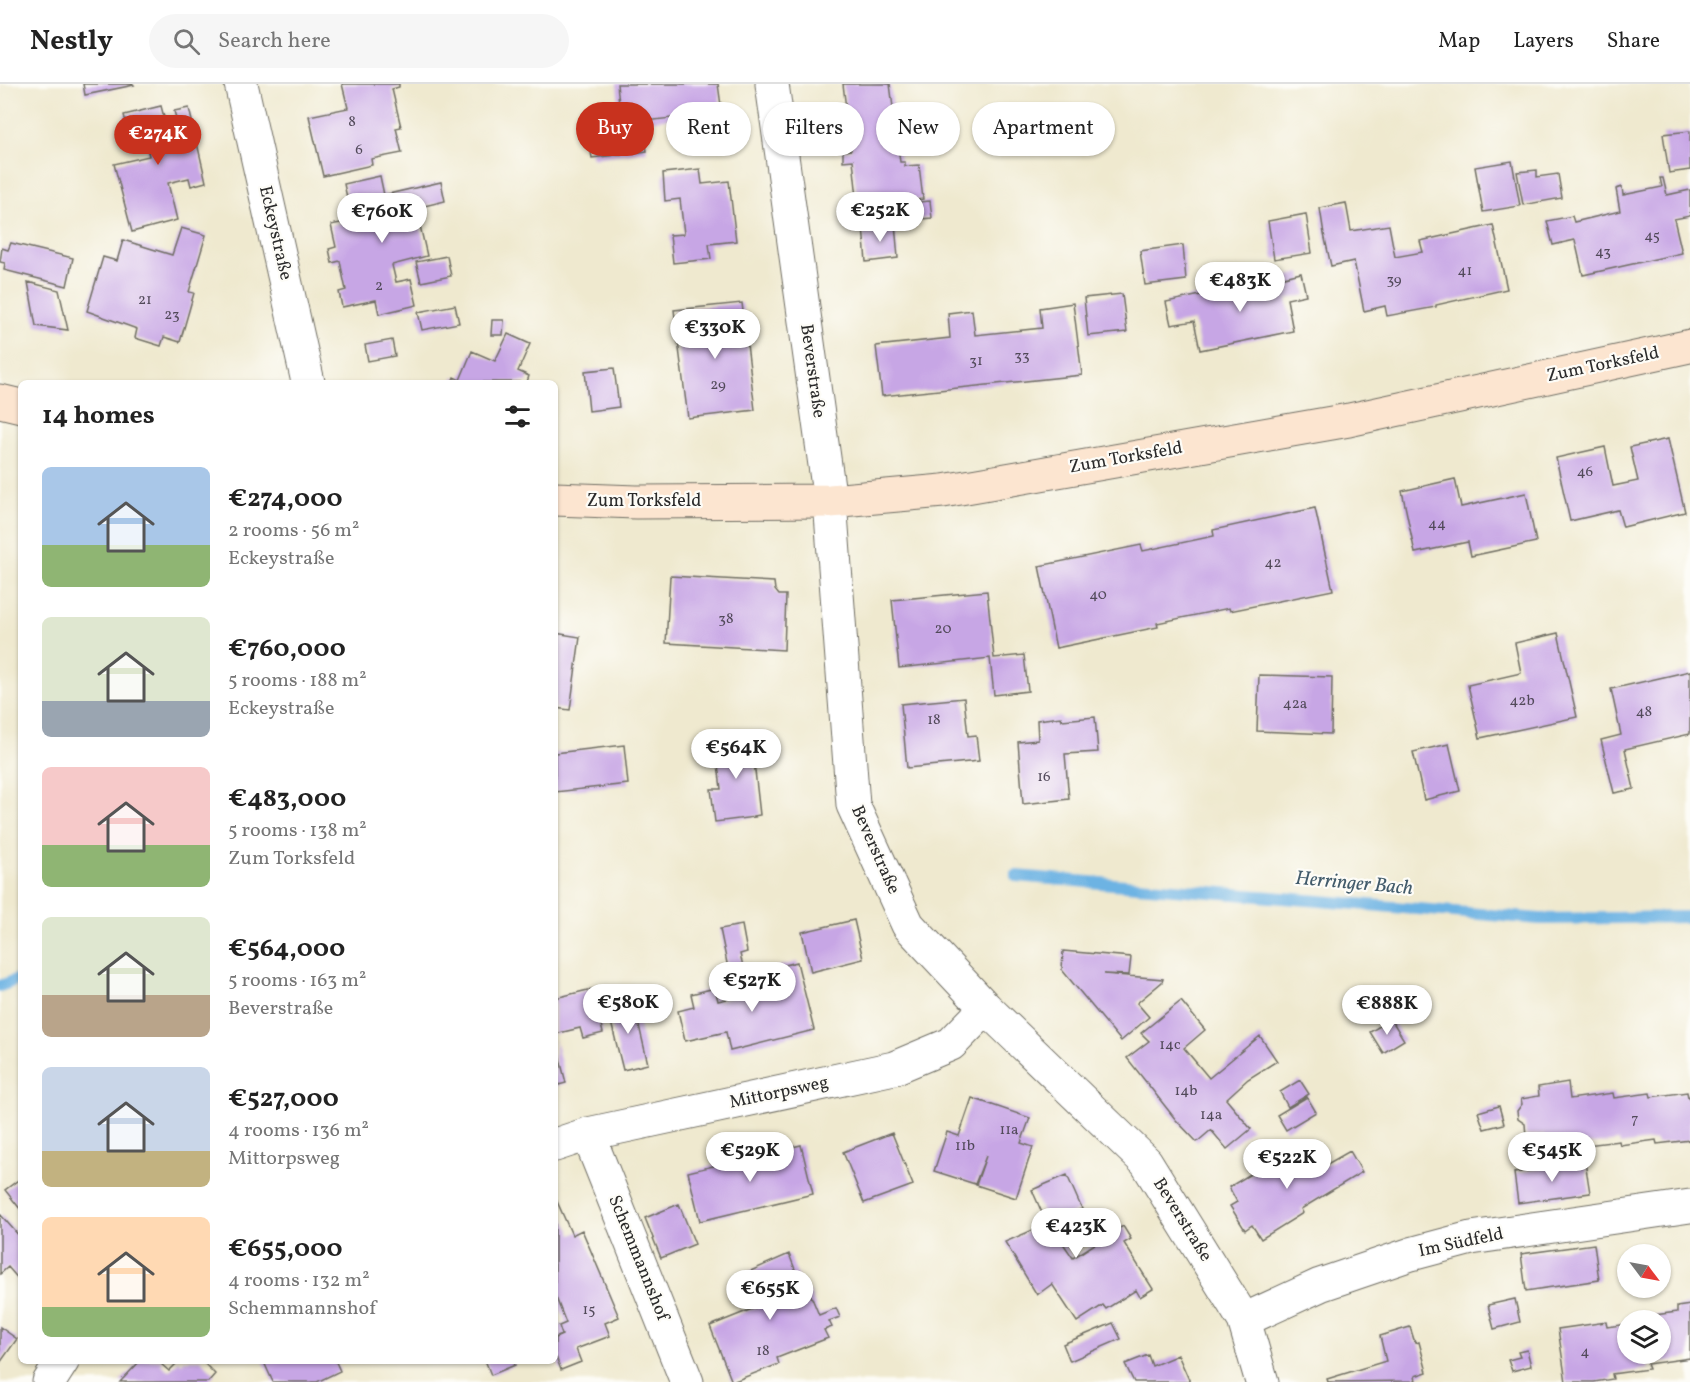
<!DOCTYPE html>
<meta charset="utf-8">
<style>
body{margin:0;font-family:Vollkorn,serif;background:#f6f6f6;color:#222;height:100vh;display:flex;flex-direction:column;font-size:22px;white-space:nowrap}
*{box-sizing:border-box;margin:0}
p{font-size:20px;color:#767676}
.icon{flex:none;width:33px;height:33px;fill:none;stroke:currentColor;stroke-width:2;stroke-linecap:round;stroke-linejoin:round}
.map{position:relative;flex:1;overflow:hidden}
.drawer{position:absolute;left:18px;top:296px;width:540px;height:984px;display:flex;flex-direction:column;background:#fff;border-radius:9px;box-shadow:0 2px 4px #0004}
.drawer>*{flex:none}
.hud{position:absolute;left:576px;top:18px;width:570px;height:54px;display:flex;gap:12px}
.needle{width:39px;rotate:122deg}
.buttons{position:absolute;left:1617px;top:1160px;display:grid;gap:12px}
.buttons a{display:grid;place-items:center;width:54px;height:54px;border-radius:50%;background:#fff;box-shadow:0 2px 4px #0004;font-size:30px}
.price{position:absolute;translate:-50% -51px;padding:0 14px;border-radius:21px;background:#fff;color:#222;font-size:20px;line-height:39px;filter:drop-shadow(0 2px 3px #0008)}
.price::after{content:'';position:absolute;left:50%;top:36px;width:18px;height:14px;margin-left:-9px;background:inherit;clip-path:polygon(0 0,100% 0,50% 100%)}
.price.active{background:#c8321e;color:#fff}
ul{padding:0;list-style:none}
li{display:flex;align-items:center;gap:18px;height:150px;padding:0 24px}
li span{display:grid;place-items:center;flex:none;width:168px;height:120px;border-radius:9px;color:#555}
li>.icon{margin-inline-start:auto}
span .icon{width:72px;height:72px;fill:#fffc;stroke-width:1}
li b{font-size:26px}
h2{display:flex;justify-content:space-between;align-items:center;height:72px;padding:0 24px;font-size:26px}
.chip{padding:0 21px;border-radius:27px;background:#fff;box-shadow:0 2px 4px #0004;font-size:21px;line-height:54px}
.chip.active{background:#c8321e;color:#fff}
header{display:flex;align-items:center;gap:36px;box-sizing:border-box;height:84px;padding:0 30px;background:#fff;border-bottom:2px solid #e0e0e0}
header strong{font-size:28px}
nav{display:flex;gap:33px;margin-inline-start:auto;font-size:21px}
.search{width:420px;height:54px;background:#f6f6f6;display:flex;align-items:center;gap:15px;box-sizing:border-box;padding:0 21px;border-radius:33px;color:#767676;font-size:22px}
.map>svg:first-child{display:block}
</style>
<header>
<strong>Nestly</strong>
<div class="search"><svg class="icon" aria-label="search" viewBox="0 0 24 24"><circle cx="10" cy="10" r="6"/><path d="M15 15l6 6"/></svg>Search here</div>
<nav><a>Map</a><a>Layers</a><a>Share</a></nav>
</header>
<div class="map">
<svg width="1690" height="1298" viewBox="0 0 1690 1298">
<rect width="100%" height="100%" fill="#fdfcf7"/>
<filter id="ink" filterUnits="userSpaceOnUse"><feTurbulence type="fractalNoise" baseFrequency=".0167" numOctaves="2"/><feDisplacementMap in="SourceGraphic" scale="12" xChannelSelector="R" yChannelSelector="G"/><feConvolveMatrix kernelMatrix="1 2 1 2 8 2 1 2 1" color-interpolation-filters="sRGB"/></filter>
<filter id="wash" filterUnits="userSpaceOnUse"><feTurbulence type="fractalNoise" baseFrequency=".008" numOctaves="4" result="noise"/><feDisplacementMap in="SourceGraphic" scale="24" xChannelSelector="R" yChannelSelector="G"/><feGaussianBlur stdDeviation="1.35" result="paint"/><feColorMatrix in="noise" values="0 0 0 0 0 0 0 0 0 0 0 0 0 0 0 0 0 1.4 0 .05"/><feComposite in="paint" operator="in"/></filter>
<g filter="url(#wash)">
<rect width="100%" height="100%" fill="#efe9cf"/>
<g fill="none" stroke-linecap="round" stroke-linejoin="round">
<!-- stream -->
<path stroke="#6db3e3" stroke-width="12" d="M1016 792 1540 835 1690 833
M0 902 21 894"/>
</g>
<g id="blocks">
<!-- building -->
<path fill="#c7a6e5" d="M83 0H133L134 1 85 11Z
M342 0H399V3L392 5 401 43 396 44 402 69 371 75 372 81 323 92 309 32 348 24Z
M617 0H718L723 36 707 38 705 30 621 40Z
M843 0H890L900 78H905V82L919 81 923 115 882 121 930 117 932 134 864 140 862 123H858L853 76 843 77V67L851 66Z
M161 22 165 37 176 34 174 27 189 24 206 98 191 102 189 94 168 99 177 136 132 148 114 80 149 72 145 55 131 58 124 31Z
M1690 47V86L1669 89 1663 50Z
M644 49 647 67 592 74 589 56Z
M1512 77 1520 122 1483 128 1475 83Z
M700 85 702 100 729 97 736 157 709 160 711 175 673 179 670 151 684 150 680 115 665 117 663 89Z
M1537 86V93L1558 90 1562 114 1523 121 1517 88Z
M380 92 384 111 441 98 445 117 416 124 427 172 392 181 396 198 411 195 417 221 379 230 376 216 342 223 339 208 346 206 343 192 340 177 332 179 329 165 336 163 331 141 376 131 372 113 348 118 344 100Z
M1660 94H1663L1667 111 1690 106V132L1674 135 1682 169 1583 191 1575 156 1553 161 1547 137 1572 132 1574 138 1620 127 1616 105 1622 103 1623 111 1662 103Z
M1346 119 1351 147 1389 141 1395 173 1423 168 1420 157 1493 141 1507 205 1436 221V223L1387 232 1385 222 1364 227 1354 177 1331 182 1324 150 1320 124Z
M1306 130 1312 169 1274 175 1268 137Z
M895 140 898 174 866 178 863 143Z
M181 144 206 151 189 208 194 209 180 258 164 253 161 262 135 254 137 245 87 227 103 173 117 177 123 156 172 171Z
M11 159 73 174 67 202 4 186 5 179 0 178 2 164 8 166Z
M1183 161 1186 196 1145 201 1140 167Z
M447 172 451 192 421 198 416 178Z
M1301 189 1306 211 1287 215 1293 247 1200 266 1194 237 1171 241 1166 218 1206 210 1207 216 1232 211 1264 203 1263 198Z
M28 198 59 206 68 246 36 242Z
M1122 210 1127 248 1088 252 1084 214Z
M742 219 755 326 688 334 674 226Z
M1073 219 1082 291 882 312 876 262 950 254 948 229 972 226 975 251 1042 244 1040 224Z
M455 221 459 239 422 246 418 228Z
M492 236H504L503 251H491Z
M508 250 530 260 518 287 529 292 527 298H452L454 293 460 296 472 267 495 277Z
M392 256 395 272 368 277 365 261Z
M614 284 619 323 589 327 585 287Z
M1668 355 1685 428 1623 443 1618 426 1570 437 1556 374 1605 363 1613 402 1638 397 1630 363Z
M1455 395 1461 423 1526 409 1536 458 1471 472 1468 458 1415 469 1402 407Z
M1315 424 1333 506 1230 527 1229 524 1157 539 1158 543 1056 564 1039 482 1141 461 1143 467 1214 452 1213 446Z
M670 492 774 498 775 506 779 511H786L784 566 666 559Z
M987 507 994 574 1024 571 1028 607 994 611 990 574 899 584 892 516Z
M555 549 580 553 570 626 555 624Z
M1558 549 1577 633 1480 654 1468 601 1521 589 1515 559Z
M1690 587V650L1625 665 1634 705 1614 709 1601 656 1621 651 1611 605Z
M1259 591 1332 593 1331 650 1257 647Z
M964 614 968 652 976 651 979 677 907 684 901 620Z
M1061 633 1062 636 1095 633 1098 668 1065 670 1069 715 1023 720 1018 658 1038 656 1037 636Z
M751 651 760 731 754 732 755 733 715 738 711 705H721L715 655Z
M1449 660 1460 707 1424 716 1413 668Z
M624 661 628 700 555 708V669Z
M854 836 863 875 811 888 802 848Z
M742 841 747 868 740 870 745 890 730 894 720 845Z
M1063 867 1131 873 1129 891 1104 890 1163 895 1162 898 1137 919 1149 933 1121 957 1062 886Z
M797 878 814 946 730 967 726 948 685 957 678 927 694 923 691 910 715 904 718 917 777 903 773 884Z
M592 905 603 949 583 954 580 944 555 950V914Z
M633 916 648 980 623 986 607 922Z
M1181 917 1205 946 1184 964 1209 994 1260 952 1277 977 1248 995 1226 1015 1251 1045 1227 1065 1211 1046 1197 1058 1176 1036 1127 974 1149 957 1141 949Z
M1391 935 1404 956 1383 969 1370 948Z
M555 955 566 999 555 1002Z
M1300 996 1309 1010 1288 1023 1280 1008Z
M1568 998 1570 1015 1613 1009 1614 1014 1650 1009 1651 1013 1687 1008 1688 1013 1690 1012V1056L1657 1060 1656 1056 1620 1061 1619 1057 1546 1066 1544 1050 1526 1052 1525 1040 1518 1035 1517 1027 1522 1020 1521 1015 1539 1012 1538 1003Z
M1307 1013 1316 1028 1286 1046 1277 1031Z
M972 1014 1030 1034 1021 1059 1033 1063 1016 1114 976 1101 986 1072 975 1100 934 1087 947 1048 959 1052Z
M1499 1022 1504 1040 1484 1045 1478 1028Z
M892 1049 913 1101 864 1119 843 1068Z
M801 1061 813 1110 700 1137 688 1088Z
M1302 1066 1315 1087 1350 1067 1362 1088 1301 1125 1303 1129 1261 1155 1252 1141 1245 1146 1230 1122 1237 1118 1229 1103 1272 1077 1275 1082Z
M1585 1078 1590 1109 1518 1119 1514 1089Z
M1067 1091 1082 1125 1049 1139 1073 1174 1123 1142 1131 1155 1124 1159 1153 1205 1140 1213 1136 1206 1106 1225 1103 1221 1077 1238 1052 1200 1037 1211 1005 1158 1047 1140 1032 1106Z
M21 1094V1126L5 1106Z
M555 1113 572 1151 582 1146 619 1233 605 1239 610 1252 576 1265 581 1278 561 1286 555 1270V1254L562 1251 559 1242 566 1239 555 1211Z
M679 1120 695 1160 661 1174 645 1134Z
M0 1130 21 1154V1198L8 1183 0 1190Z
M1594 1160 1599 1196 1526 1207 1521 1170Z
M789 1170 798 1193 792 1196 798 1211 809 1207 819 1231 836 1224 840 1233 829 1237 832 1243 824 1246 828 1254 777 1274 779 1280 732 1298 710 1242 757 1223 753 1212 746 1215 737 1193Z
M1515 1215 1520 1238 1494 1245 1488 1221Z
M1690 1221V1274L1647 1280 1649 1285 1612 1290 1613 1295 1594 1298H1566L1558 1245 1606 1238 1607 1243 1628 1240V1269H1660V1236H1639V1233L1677 1228V1223Z
M1113 1239 1121 1255 1070 1277 1063 1260Z
M0 1243 17 1255 0 1279Z
M1410 1243 1415 1259 1419 1258 1427 1288 1415 1292 1416 1297 1328 1298 1327 1295 1386 1277 1380 1252Z
M1527 1266 1531 1282 1512 1287 1508 1276 1520 1273 1518 1268Z
M1148 1271 1152 1282 1178 1271 1190 1298H1134L1125 1280Z
M141 1276H163L160 1279 169 1287 179 1277 182 1279 184 1276H201L215 1290 208 1298H120Z
M263 1276H335L340 1287 317 1298H273Z
M485 1276H513L515 1281 491 1291Z"/>
</g>
</g>
<g filter="url(#ink)">
<use href="#blocks" fill-opacity="0" stroke="#706e64" stroke-width="1.5"/>
<g fill="none" stroke-linecap="round" stroke-linejoin="round">
<defs>
<path id="street" d="M241 0 308 298
M772 0 830 417 853 721 908 841 986 924 1146 1078 1244 1236 1262 1298
M588 1050 687 1298
M555 1061 588 1050 894 984 951 960 986 924
M1244 1236 1320 1201 1411 1170 1471 1154 1690 1122
M49 1298 63 1276"/>
<path id="secondary" d="M0 317 21 322
M555 415 636 418 830 417 943 407 1349 336 1690 262"/>
</defs>
<!-- street casing -->
<use href="#street" stroke="#706e64" stroke-width="35"/>
<!-- secondary casing -->
<use href="#secondary" stroke="#706e64" stroke-width="35"/>
<!-- street -->
<use href="#street" stroke="#fff" stroke-width="33"/>
<!-- secondary -->
<use href="#secondary" stroke="#fce5d0" stroke-width="33"/>
</g>
</g>
<g text-anchor="middle" dominant-baseline="central" stroke-width="4.5" stroke-linejoin="round" paint-order="stroke">
<!-- number labels -->
<g font-size="15" fill="#524a5a">
<text x="352" y="38">8</text>
<text x="359" y="66">6</text>
<text x="1652" y="152">45</text>
<text x="1603" y="168">43</text>
<text x="1465" y="187">41</text>
<text x="1394" y="196">39</text>
<text x="379" y="202">2</text>
<text x="145" y="216">21</text>
<text x="172" y="231">23</text>
<text x="1022" y="272">33</text>
<text x="976" y="277">31</text>
<text x="718" y="301">29</text>
<text x="1585" y="388">46</text>
<text x="1437" y="440">44</text>
<text x="1273" y="479">42</text>
<text x="1098" y="511">40</text>
<text x="726" y="535">38</text>
<text x="943" y="545">20</text>
<text x="1522" y="617">42b</text>
<text x="1295" y="620">42a</text>
<text x="1644" y="628">48</text>
<text x="934" y="636">18</text>
<text x="1044" y="693">16</text>
<text x="1170" y="961">14c</text>
<text x="1186" y="1007">14b</text>
<text x="1211" y="1031">14a</text>
<text x="1635" y="1035">7</text>
<text x="1009" y="1046">11a</text>
<text x="965" y="1062">11b</text>
<text x="589" y="1226">15</text>
<text x="763" y="1267">18</text>
<text x="1585" y="1268">4</text>
</g>
<!-- street labels -->
<g font-size="18" fill="#2b2b2b" stroke="#fdfcf7">
<text transform="translate(275 149) rotate(77)">Eckeystraße</text>
<text transform="translate(1603 281) rotate(-12)">Zum Torksfeld</text>
<text transform="translate(812 287) rotate(82)">Beverstraße</text>
<text transform="translate(1126 374) rotate(-10)">Zum Torksfeld</text>
<text x="644" y="417">Zum Torksfeld</text>
<text transform="translate(875 766) rotate(66)">Beverstraße</text>
<text transform="translate(779 1009) rotate(-12)">Mittorpsweg</text>
<text transform="translate(1182 1136) rotate(58)">Beverstraße</text>
<text transform="translate(1461 1159) rotate(-12)">Im Südfeld</text>
<text transform="translate(638 1174) rotate(68)">Schemmannshof</text>
</g>
<!-- water labels -->
<g font-size="20" font-style="italic" fill="#425b6b" stroke="#fdfcf7">
<text transform="translate(1354 800) rotate(5)">Herringer Bach</text>
</g>
</g>
</svg>
<div class="buttons">
<a><svg class="needle" viewBox="-14 -14 28 28"><path d="M0-13l5 13h-10z" fill="#e53935"/><path d="M0 13l5-13h-10z" fill="#767676"/></svg></a>
<a><svg class="icon" aria-label="layers" viewBox="0 0 24 24"><path d="M12 4l9 5-9 5-9-5zM3 14l9 5 9-5"/></svg></a>
</div>
<b class="price active" style="left:158px;top:82px">€274K</b>
<b class="price" style="left:880px;top:159px">€252K</b>
<b class="price" style="left:382px;top:160px">€760K</b>
<b class="price" style="left:1240px;top:229px">€483K</b>
<b class="price" style="left:715px;top:276px">€330K</b>
<b class="price" style="left:736px;top:696px">€564K</b>
<b class="price" style="left:752px;top:929px">€527K</b>
<b class="price" style="left:628px;top:951px">€580K</b>
<b class="price" style="left:1387px;top:952px">€888K</b>
<b class="price" style="left:750px;top:1099px">€529K</b>
<b class="price" style="left:1552px;top:1099px">€545K</b>
<b class="price" style="left:1287px;top:1106px">€522K</b>
<b class="price" style="left:1076px;top:1175px">€423K</b>
<b class="price" style="left:770px;top:1237px">€655K</b>
<div class="hud">
<a class="chip active">Buy</a>
<a class="chip">Rent</a>
<a class="chip">Filters</a>
<a class="chip">New</a>
<a class="chip">Apartment</a>
</div>
<section class="drawer">
<h2>14 homes<svg class="icon" aria-label="filters" viewBox="0 0 24 24"><path d="M4 7h16M4 17h16"/><circle cx="9" cy="7" r="2"/><circle cx="15" cy="17" r="2"/></svg></h2>
<ul>
<li><span style="background:linear-gradient(#a9c7e8 65%,#8fb573 0)"><svg class="icon" aria-label="home" viewBox="0 0 24 24"><path d="M3 11l9-7 9 7M6 9v11h12V9"/></svg></span><div><b>€274,000</b><p>2 rooms · 56 m²</p><p>Eckeystraße</p></div></li>
<li><span style="background:linear-gradient(#dfe7d0 70%,#9aa5b1 0)"><svg class="icon" aria-label="home" viewBox="0 0 24 24"><path d="M3 11l9-7 9 7M6 9v11h12V9"/></svg></span><div><b>€760,000</b><p>5 rooms · 188 m²</p><p>Eckeystraße</p></div></li>
<li><span style="background:linear-gradient(#f6c9c9 65%,#8fb573 0)"><svg class="icon" aria-label="home" viewBox="0 0 24 24"><path d="M3 11l9-7 9 7M6 9v11h12V9"/></svg></span><div><b>€483,000</b><p>5 rooms · 138 m²</p><p>Zum Torksfeld</p></div></li>
<li><span style="background:linear-gradient(#dfe7d0 65%,#b9a48a 0)"><svg class="icon" aria-label="home" viewBox="0 0 24 24"><path d="M3 11l9-7 9 7M6 9v11h12V9"/></svg></span><div><b>€564,000</b><p>5 rooms · 163 m²</p><p>Beverstraße</p></div></li>
<li><span style="background:linear-gradient(#c9d6e8 70%,#c2b280 0)"><svg class="icon" aria-label="home" viewBox="0 0 24 24"><path d="M3 11l9-7 9 7M6 9v11h12V9"/></svg></span><div><b>€527,000</b><p>4 rooms · 136 m²</p><p>Mittorpsweg</p></div></li>
<li><span style="background:linear-gradient(#ffd9b3 75%,#8fb573 0)"><svg class="icon" aria-label="home" viewBox="0 0 24 24"><path d="M3 11l9-7 9 7M6 9v11h12V9"/></svg></span><div><b>€655,000</b><p>4 rooms · 132 m²</p><p>Schemmannshof</p></div></li>
</ul>
</section>
</div>
